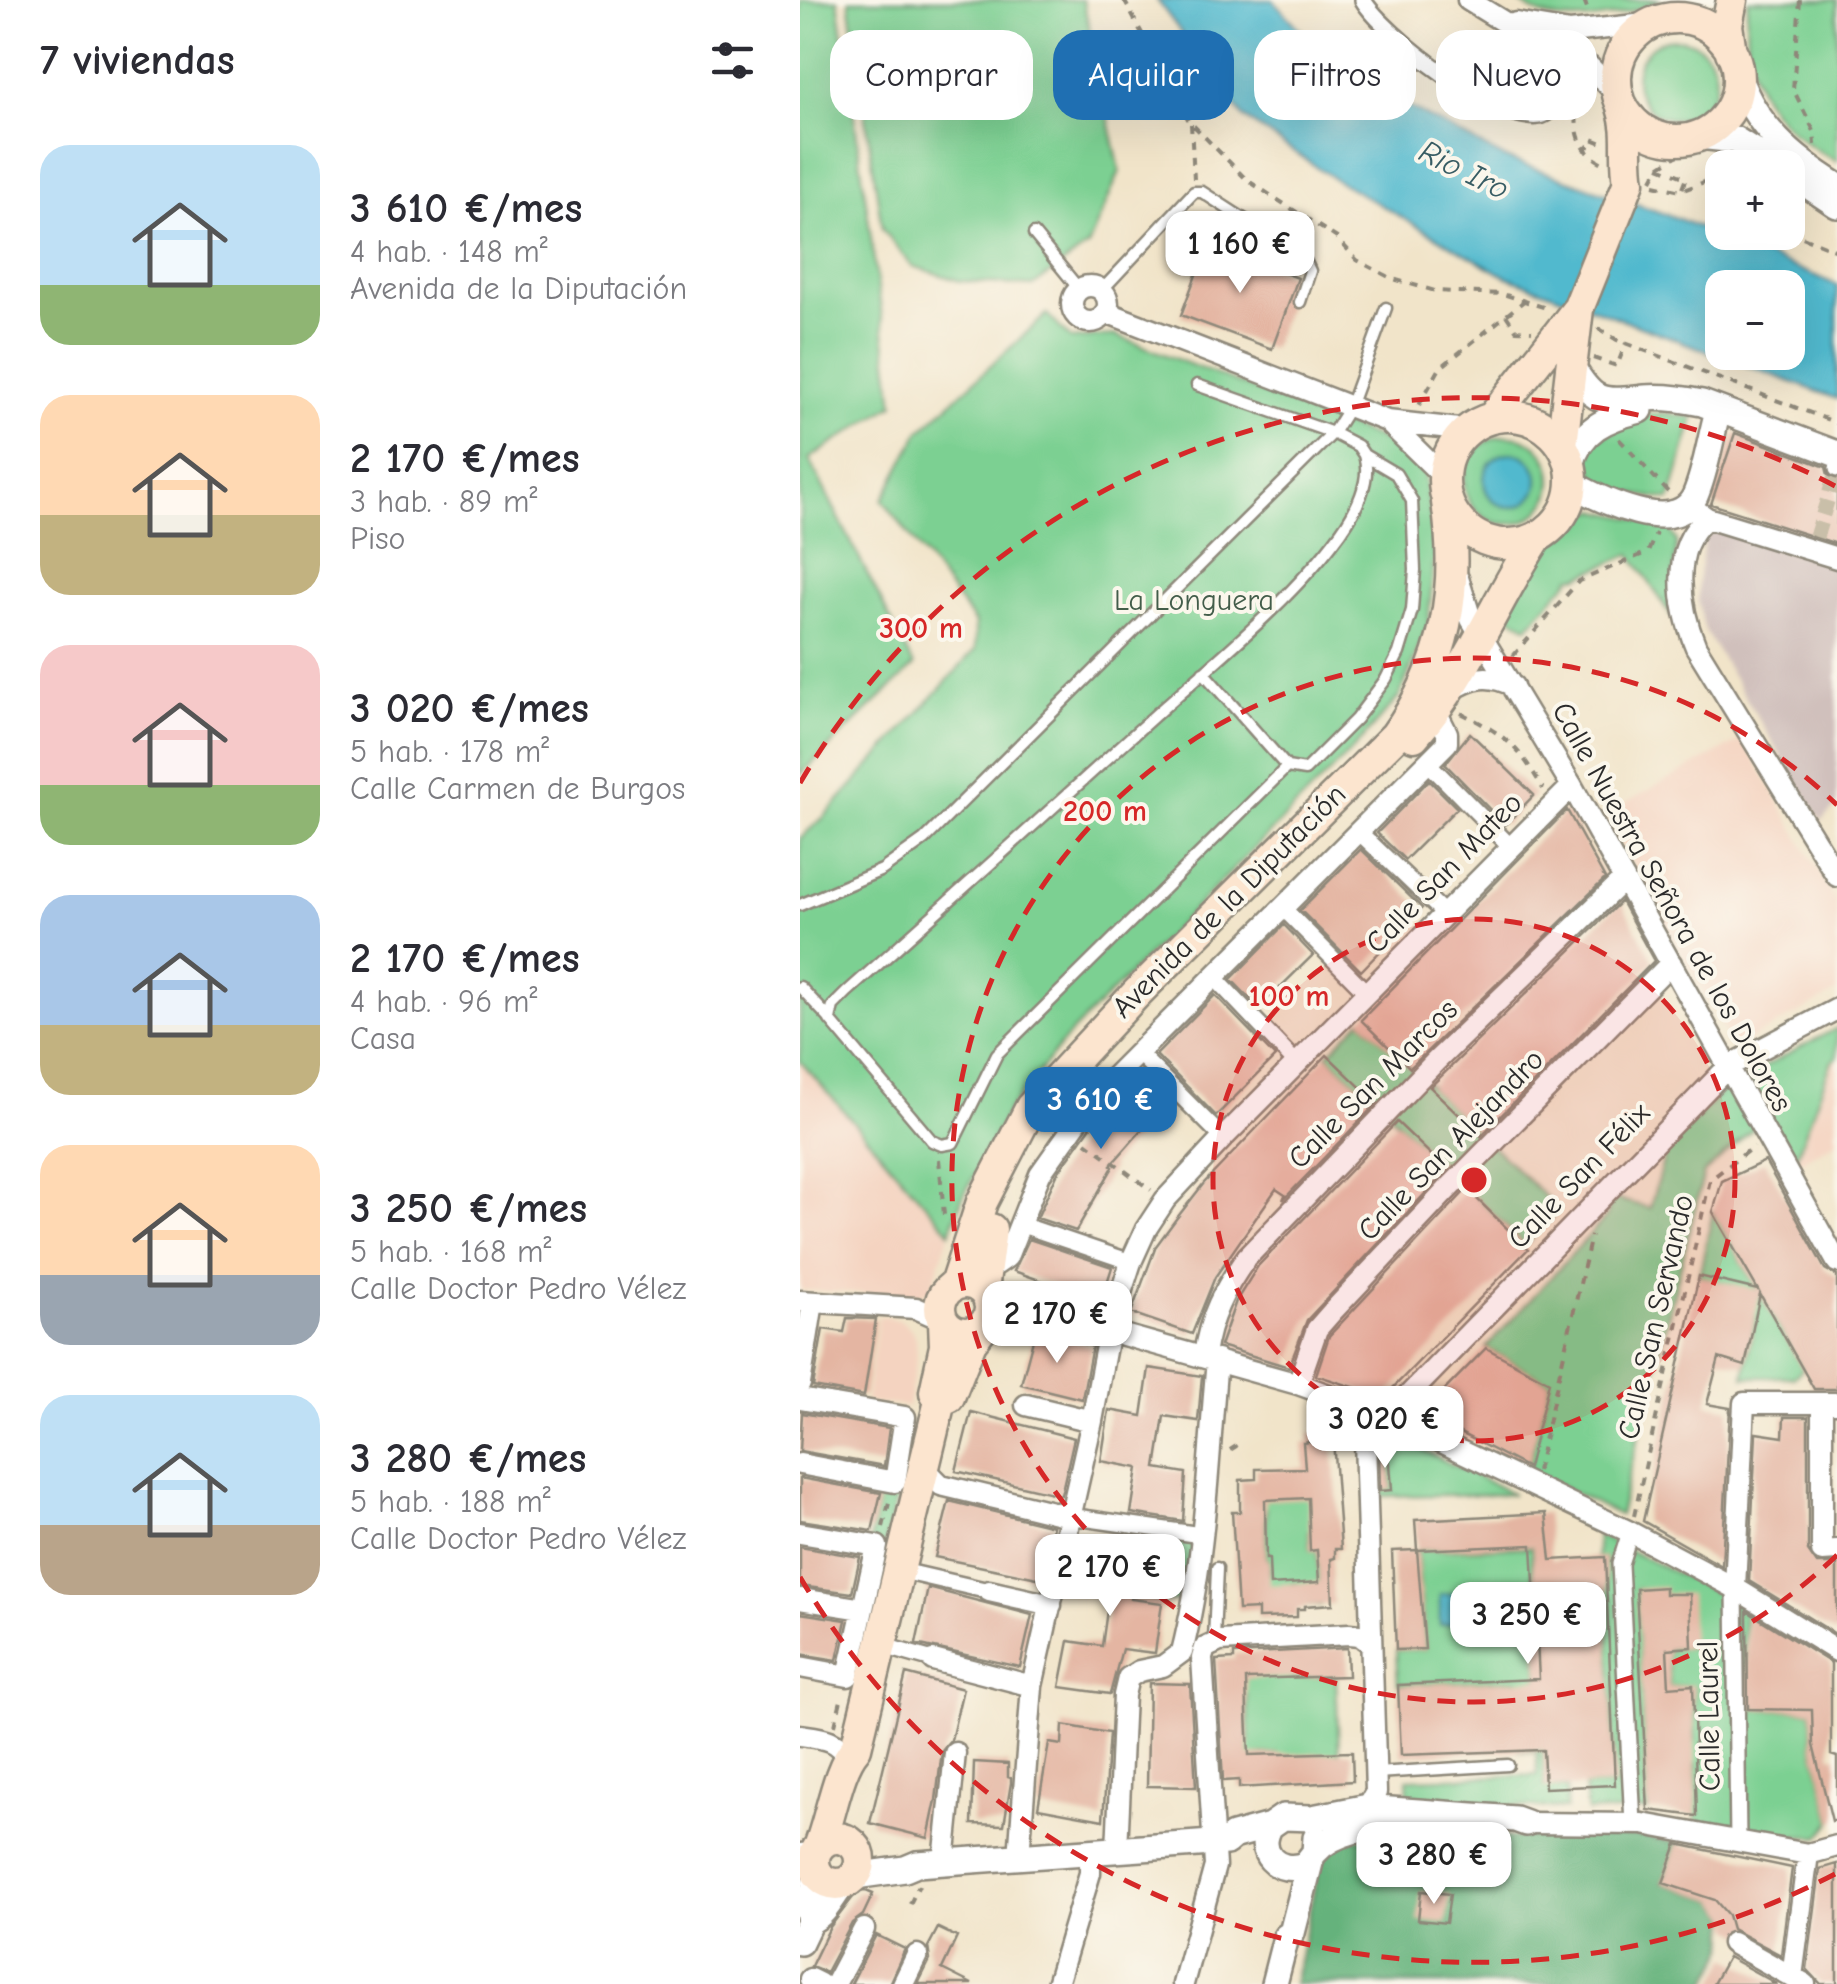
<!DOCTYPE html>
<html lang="es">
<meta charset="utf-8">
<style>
body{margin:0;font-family:"Comic Neue",sans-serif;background:#f7f7f7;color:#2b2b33;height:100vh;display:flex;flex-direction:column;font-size:38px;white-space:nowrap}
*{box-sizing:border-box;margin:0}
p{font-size:32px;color:#7c7c81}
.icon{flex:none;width:55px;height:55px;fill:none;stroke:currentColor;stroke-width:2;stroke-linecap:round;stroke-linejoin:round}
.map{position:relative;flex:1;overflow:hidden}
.side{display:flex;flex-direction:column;background:#fff;width:800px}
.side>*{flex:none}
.guide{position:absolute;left:30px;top:30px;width:855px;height:90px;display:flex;gap:20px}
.tools{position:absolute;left:905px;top:150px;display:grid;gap:20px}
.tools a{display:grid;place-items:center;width:100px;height:100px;border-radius:20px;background:#fff;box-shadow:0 10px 40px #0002;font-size:50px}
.price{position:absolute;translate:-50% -85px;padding:0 22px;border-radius:20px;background:#fff;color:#222;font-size:32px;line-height:65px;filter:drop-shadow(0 2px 5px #0008)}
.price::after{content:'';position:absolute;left:50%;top:60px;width:30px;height:22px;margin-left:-15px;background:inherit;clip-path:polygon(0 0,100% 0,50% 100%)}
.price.current{background:#1f6fb2;color:#fff}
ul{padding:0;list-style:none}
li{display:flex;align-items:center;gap:30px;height:250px;padding:0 40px}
li span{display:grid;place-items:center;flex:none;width:280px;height:200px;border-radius:30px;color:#555}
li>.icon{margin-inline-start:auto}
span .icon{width:120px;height:120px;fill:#fffc;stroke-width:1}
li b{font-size:42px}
h2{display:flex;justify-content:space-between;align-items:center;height:120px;padding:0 40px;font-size:42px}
.tag{padding:0 35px;border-radius:30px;background:#fff;box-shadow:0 10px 40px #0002;font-size:35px;line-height:90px}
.tag.current{background:#1f6fb2;color:#fff}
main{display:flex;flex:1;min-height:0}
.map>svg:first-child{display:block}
</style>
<main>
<section class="side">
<h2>7 viviendas<svg class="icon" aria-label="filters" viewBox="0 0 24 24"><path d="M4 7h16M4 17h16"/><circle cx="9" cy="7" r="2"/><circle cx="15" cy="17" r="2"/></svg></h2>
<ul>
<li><span style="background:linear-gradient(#bfe0f5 70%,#8fb573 0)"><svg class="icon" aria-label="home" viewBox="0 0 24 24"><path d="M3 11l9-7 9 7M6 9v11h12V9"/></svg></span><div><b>3 610 €/mes</b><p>4 hab. · 148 m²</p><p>Avenida de la Diputación</p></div></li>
<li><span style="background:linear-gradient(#ffd9b3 60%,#c2b280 0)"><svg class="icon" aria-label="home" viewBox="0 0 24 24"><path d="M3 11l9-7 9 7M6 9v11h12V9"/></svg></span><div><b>2 170 €/mes</b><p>3 hab. · 89 m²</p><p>Piso</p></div></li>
<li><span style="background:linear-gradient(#f6c9c9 70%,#8fb573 0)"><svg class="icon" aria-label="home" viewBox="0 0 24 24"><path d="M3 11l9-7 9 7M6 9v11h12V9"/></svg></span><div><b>3 020 €/mes</b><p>5 hab. · 178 m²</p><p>Calle Carmen de Burgos</p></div></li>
<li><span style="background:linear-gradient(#a9c7e8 65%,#c2b280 0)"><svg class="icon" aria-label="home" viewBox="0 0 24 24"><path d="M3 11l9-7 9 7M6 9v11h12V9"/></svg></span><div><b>2 170 €/mes</b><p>4 hab. · 96 m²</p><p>Casa</p></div></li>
<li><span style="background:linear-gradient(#ffd9b3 65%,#9aa5b1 0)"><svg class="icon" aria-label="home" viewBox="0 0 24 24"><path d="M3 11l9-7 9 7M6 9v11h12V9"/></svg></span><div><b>3 250 €/mes</b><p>5 hab. · 168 m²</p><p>Calle Doctor Pedro Vélez</p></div></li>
<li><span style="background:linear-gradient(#bfe0f5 65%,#b9a48a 0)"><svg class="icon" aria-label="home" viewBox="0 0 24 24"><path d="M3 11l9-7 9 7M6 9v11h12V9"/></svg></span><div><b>3 280 €/mes</b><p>5 hab. · 188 m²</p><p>Calle Doctor Pedro Vélez</p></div></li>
</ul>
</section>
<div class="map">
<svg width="1037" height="1984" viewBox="0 0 1037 1984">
<rect width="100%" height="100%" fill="#fbf7ec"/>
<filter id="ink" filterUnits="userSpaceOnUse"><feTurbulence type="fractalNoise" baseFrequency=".01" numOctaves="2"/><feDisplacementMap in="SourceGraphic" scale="20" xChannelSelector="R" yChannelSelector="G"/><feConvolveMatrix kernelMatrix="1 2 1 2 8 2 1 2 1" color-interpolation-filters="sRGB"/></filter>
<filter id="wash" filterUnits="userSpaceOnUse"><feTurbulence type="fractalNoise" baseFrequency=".0048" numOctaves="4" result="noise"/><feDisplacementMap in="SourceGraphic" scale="40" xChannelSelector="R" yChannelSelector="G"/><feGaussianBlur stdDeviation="2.25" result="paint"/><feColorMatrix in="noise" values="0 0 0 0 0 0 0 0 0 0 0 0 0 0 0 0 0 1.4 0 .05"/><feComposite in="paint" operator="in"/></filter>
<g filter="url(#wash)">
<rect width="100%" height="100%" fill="#f1e4c9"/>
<!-- built -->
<path fill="#f4d3c0" d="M943 739 1037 904V992L934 1048 805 814Z
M1037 1057V1141L993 1166 1031 1063Z
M0 1061 150 1233 130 1290 118 1295 0 1290Z
M79 1316 101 1321 111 1329 116 1340 117 1356 108 1406 66 1402Z"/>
<!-- industrial -->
<path fill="#d0c0bc" d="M907 524 1037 565V805L1021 821 905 631 898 602V582Z"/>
<!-- green -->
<path fill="#7cd092" stroke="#547e5e" stroke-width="2.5" d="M0 0H38L94 404 9 459 114 666 0 775Z
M49 0H283L320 171 288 246 233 286 160 281 112 266 82 229Z
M714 0H861C826 15 780 27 742 15 733 12 723 5 714 0Z
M948 0H1037V161C970 128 938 76 948 0Z
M836 79a40 40 0 1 1 80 0a40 40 0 1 1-80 0Z
M247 314 271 339 315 335 581 439 625 474 635 550 628 626 599 697 557 745 266 1038 208 1110 162 1199 150 1232 0 1061V838L23 818 175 650V623L83 500 120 431Z
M867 413 894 418 870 500C835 494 800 495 783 459L792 440 849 414Z
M664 480a44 44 0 1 1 88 0a44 44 0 1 1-88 0Z
M795 510 868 526 877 541 870 614 831 554 780 576 772 577 728 627 704 613C727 577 751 524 795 510Z
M561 1020 759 1210 725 1245 527 1055Z
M1037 1028V1057L1031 1063 993 1166 945 1077Z
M930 1084 954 1128 904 1173 819 1515 728 1470 749 1382 686 1348 807 1216 812 1198 850 1208 866 1150Z
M913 1212 1003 1369 994 1377H944L955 1317 937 1286 899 1276Z
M587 1433 713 1494 578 1496 577 1491 592 1489 589 1450H576L579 1440Z
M81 1489 98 1492 85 1545 70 1542Z
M514 1492 518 1530 509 1531 510 1550H517L521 1605 505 1606 497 1592 496 1583 466 1593 461 1575 470 1574 469 1559H466V1509H458L462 1499Z
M333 1529 396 1534 389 1603 331 1595Z
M797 1535 944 1606 945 1709 1012 1710 1013 1745 1032 1821 1019 1837 938 1835 896 1821V1764L872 1762V1740H895L893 1686 869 1687 867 1649 892 1647 865 1594 837 1589 848 1810 787 1812 784 1786 815 1785 805 1558H797Z
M731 1547 745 1787 767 1788 766 1809 608 1800 607 1779 737 1775V1752L719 1751 717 1680 598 1685 596 1650 625 1649 617 1550Z
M491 1670 492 1678 536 1675 539 1755 477 1762V1754L460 1755 444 1763 443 1742 449 1741 447 1695H442L441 1679Z"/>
<!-- forest -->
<path fill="#65b27c" stroke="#486e54" stroke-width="2.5" d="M839 1836 878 1843 863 1883 915 1900 928 1915 926 1948 907 1984H494L520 1860 545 1839Z"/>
<!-- water -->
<path fill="#51b9ce" stroke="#3e727c" stroke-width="2.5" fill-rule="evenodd" d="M357 0H473L537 69 705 158 879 219 1037 285V399L705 276 533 178 444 118ZM922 288H988V352H922Z
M684 480a27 27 0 1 1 54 0a27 27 0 1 1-54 0Z
M696 1590 697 1620 640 1625V1595Z"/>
<g id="blocks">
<!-- building -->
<path fill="#e4b5a2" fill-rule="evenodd" d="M408 243 498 278 472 349 381 315Z
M935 433 1026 467 1028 475 1037 480V544L911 504Z
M670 733 734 795 705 825 645 764Z
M629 780 657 808 605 860 577 833Z
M767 810 805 879 610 1068 561 1020Z
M561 849 622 908 561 971 500 910Z
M821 901 854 961 681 1136 630 1087Z
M484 925 513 955 459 1008 431 979Z
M415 995 475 1057 416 1116 356 1055Z
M527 1055 577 1103 483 1200 485 1195 476 1189 415 1277 392 1334 331 1313 356 1246 376 1219 404 1183Z
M340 1071 369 1099 311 1165 313 1167 276 1231 237 1218 257 1174 307 1104Z
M597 1122 647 1170 507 1320 489 1367 420 1346 436 1301 458 1266Z
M965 1161 1025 1269 1037 1276V1389H1014L960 1294 945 1366 919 1358 907 1404 930 1408 922 1566 843 1521 899 1276 958 1290 913 1212 922 1181Z
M667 1189 728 1249 584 1397 516 1375 529 1336Z
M229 1239 312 1267 301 1302 214 1271Z
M47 1318 76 1319 64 1396 13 1387 23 1329 44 1332Z
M235 1332 292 1346 282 1399 221 1384Z
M686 1348 749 1382 728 1468 622 1413Z
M349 1368 402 1376 398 1421 364 1416 356 1468 386 1473 383 1521 331 1513 338 1468 301 1461 309 1410 342 1416Z
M171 1412 274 1438 261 1495 156 1471Z
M2 1413 89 1428 84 1466 0 1451Z
M984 1417H1008V1551L1017 1564H1037V1635L949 1581 956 1433 983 1437Z
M527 1433V1441L533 1440 541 1549H535V1558L531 1559 533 1604 505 1606V1609H497V1617L458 1618V1609L438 1610 432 1512H440V1480L456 1479V1469L505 1468 503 1443 510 1442V1434ZM508 1498 510 1551 517 1550 519 1582 470 1585 469 1559H466L465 1500Z
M579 1450H589L592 1490 580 1491Z
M0 1478 81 1493 72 1531 0 1520Z
M149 1501 253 1526 242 1579 135 1557Z
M746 1513 751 1560 805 1557 815 1785 745 1788 743 1750 601 1755 598 1685 739 1679 732 1545 617 1550 615 1520Z
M281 1542 338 1551 331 1599 362 1603 355 1653 322 1649 310 1694 260 1687 269 1641 302 1646 309 1596 274 1591Z
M0 1547 60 1557 52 1593 0 1586Z
M617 1550 625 1649 596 1650 592 1551Z
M865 1587V1594H890L892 1647 867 1649 869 1687 893 1685 897 1816 848 1810 836 1589Z
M128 1588 232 1615 220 1667 116 1644Z
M947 1611 1031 1663V1755L1037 1757V1820L1032 1821 1013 1745 1012 1710 948 1709Z
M0 1613 46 1620 37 1660 0 1654Z
M547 1648 548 1676 446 1679 447 1712 449 1755 552 1752 553 1781 439 1788V1780L423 1781 416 1660 434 1659V1654Z
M106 1674 163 1689 151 1740 142 1751 136 1800 128 1838 70 1823Z
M349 1683 390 1684 396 1787 347 1786Z
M263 1725 309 1733 303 1820 238 1808 249 1743 262 1745Z
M174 1762 208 1764V1777L211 1778V1783L204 1825 172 1824Z
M877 1844 992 1868 981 1955 932 1929 928 1915 915 1900 863 1883Z
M1037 1864V1984H1021L1007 1969 1020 1869Z
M66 1891 73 1894 63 1915 52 1923 26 1972 11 1966 30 1927 57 1892Z
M621 1891 650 1894 646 1923 618 1920Z
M138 1928 157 1937 142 1969 172 1984H118L130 1960 128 1947Z
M76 1935 105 1949 89 1984H51Z
M928 1957 977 1984H913Z"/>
</g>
</g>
<g filter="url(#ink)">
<use href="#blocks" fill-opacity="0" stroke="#8e887a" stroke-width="2.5"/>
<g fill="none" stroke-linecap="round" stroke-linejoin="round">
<!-- pedestrian-tunnel -->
<path stroke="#c9bfa9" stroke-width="15" stroke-dasharray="15 8" stroke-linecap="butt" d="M1016 537 1037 469"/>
<defs>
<path id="service" d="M234 234 279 289
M302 290 394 192H402L504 258 510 271 500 302
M397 385 533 433 558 446 564 455 596 474 612 501 615 570 612 610 599 653 586 679 556 719 505 770 487 767 403 672
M487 767 197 1054 153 1143 142 1145 132 1141 30 1020 33 1006 47 992C149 902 250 810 352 718 415 661 491 601 541 532 556 511 572 480 564 455
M0 905 82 870 124 840 533 433 551 404 586 308
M0 987 30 1019
M414 1641 417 1568
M576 1773 708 1765"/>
<path id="pedestrian" d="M563 0C584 35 698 123 739 116 759 112 770 77 776 60
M1037 469V468
M628 763 712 848
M559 832 646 915
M483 908 568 994
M414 977 497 1064
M338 1053 423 1138
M219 1224 331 1262
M269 1516 401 1535
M830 1532 820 1564 833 1824
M98 1570 189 1591
M935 1588 938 1843
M80 1645 133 1660"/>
<path id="minor" d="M668 0 725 35 790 67 818 95
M716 23 770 32 855 23
M272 304a18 18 0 1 1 36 0a18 18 0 1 1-36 0Z
M306 312 587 421 668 430
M587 421 643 476
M897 511 907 518 1037 558
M907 518C869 548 880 609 896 647L1037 876
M658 578 671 619 772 786 1037 1262
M650 691C673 677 689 673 713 686
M184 1265 197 1264 207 1257 240 1174 296 1095 647 743V733L636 711
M187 1296 226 1303 231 1309 498 1384 587 1416 830 1532 935 1588 1037 1651
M0 1301 116 1308 143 1320
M186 1323 198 1315 231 1309
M404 1356C409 1318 424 1289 447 1257L636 1061 824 879
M0 1384 13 1302
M498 1384 517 1329 531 1313 646 1191 871 963
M0 1399 105 1417 95 1482 0 1464
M1022 1403V1551L1037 1550
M226 1405 292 1421
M124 1468 141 1485 269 1516
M0 1533 77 1546 48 1676 0 1667
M935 1588 944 1403H1037
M189 1591 251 1605
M0 1599 63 1609
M133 1660 232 1686
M0 1735C21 1738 37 1738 47 1758
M562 1816 576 1792 565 1440 929 1066 1037 1009
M726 1823 843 1824 1008 1854 1037 1846
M317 1850 324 1695 328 1678 339 1671 363 1666 382 1652C406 1558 408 1457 417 1360
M0 1854 15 1853
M219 1857 232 1686 292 1421 309 1330 331 1262 346 1229 365 1200 423 1138 772 786
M144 1862 155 1753
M932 1943 1005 1984
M992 1977 1008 1854
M10 1979 20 1984
M35 1984 64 1929
M103 1984 117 1955
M257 1984 290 1873V1853
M383 1984 415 1866 402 1658 405 1648 420 1641 549 1634 559 1635 570 1643"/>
<path id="tertiary" d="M938 76C956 127 992 158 1037 186
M899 136 936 140 981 168
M988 172 1037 205
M771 365C794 405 802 402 845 398 864 396 883 399 902 403L1037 454
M771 465C780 429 806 418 840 410
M772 484C799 499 876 538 895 496 906 471 910 439 918 411
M470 1826C455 1853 477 1875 505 1865L515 1852 516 1838
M515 1852C536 1828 577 1825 608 1825
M55 1876 105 1869 117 1864 426 1842 433 1836 470 1826 483 1817 512 1818 563 1808 715 1819 726 1823
M10 1921C25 1915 33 1896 43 1884
M0 1942 10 1921 8 1910 17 1874
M474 1984 486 1937 492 1933 511 1859"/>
<path id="secondary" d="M816 79a61 61 0 1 1 122 0a61 61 0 1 1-122 0Z
M931 52 927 25 932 0
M822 107C831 133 824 156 829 182
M644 480a64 64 0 1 1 128 0a64 64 0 1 1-128 0Z
M692 418 776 311
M762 445 778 309 829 182
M614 736C666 677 694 603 737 537
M140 1308a25 25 0 1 1 50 0a25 25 0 1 1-50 0Z
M155 1285 182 1202 231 1107 336 994 595 736C646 665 660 589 647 502
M183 1290 191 1229
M143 1399 149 1397 171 1342 182 1328
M14 1861a23 23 0 1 1 46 0a23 23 0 1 1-46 0Z
M19 1847C31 1818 37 1769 56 1748L140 1401 135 1392 145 1346 144 1322"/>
</defs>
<!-- service casing -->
<use href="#service" stroke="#8e887a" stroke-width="15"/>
<!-- pedestrian casing -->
<use href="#pedestrian" stroke="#8e887a" stroke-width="20"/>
<!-- minor casing -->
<use href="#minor" stroke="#8e887a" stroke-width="25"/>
<!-- tertiary casing -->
<use href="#tertiary" stroke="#8e887a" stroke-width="30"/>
<!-- secondary casing -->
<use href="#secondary" stroke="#8e887a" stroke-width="35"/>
<!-- path -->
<path stroke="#8e887a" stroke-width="4" stroke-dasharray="8 8" stroke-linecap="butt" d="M324 0 389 121 447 180 537 238 557 260 593 279 635 291 703 294 746 308
M784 0 789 13
M1000 0 993 89 1014 131 1015 145
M778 100C774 127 776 150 803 163
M391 124 394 179
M785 152 792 139 802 143
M859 167 886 178 881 191
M918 177 908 198 922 205
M852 180 859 167 884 151
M854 185 881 191 922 175
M988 231 1037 251
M706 315 716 330 732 331
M798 328 817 340 1037 423
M793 358 817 366 826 343
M619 405 640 368 724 301
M819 439 868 492V495
M713 656 779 581 848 552 856 533
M661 713C704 734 719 746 743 789
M286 1142 351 1190
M139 1159 144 1215 152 1220
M430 1450 443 1442
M737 1471 791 1236
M834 1516 910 1180 954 1146
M83 1527 89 1503
M35 1725 41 1700
M110 1904 119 1885"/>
<!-- service -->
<use href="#service" stroke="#fff" stroke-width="10"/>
<!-- pedestrian -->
<use href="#pedestrian" stroke="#fff" stroke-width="15"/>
<!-- minor -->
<use href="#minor" stroke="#fff" stroke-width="20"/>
<!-- tertiary -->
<use href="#tertiary" stroke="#fff" stroke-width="25"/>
<!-- secondary -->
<use href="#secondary" stroke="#fce5cf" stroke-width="30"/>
</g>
</g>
<!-- distance rings -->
<circle cx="674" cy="1180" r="261" fill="#d62828" fill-opacity=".12"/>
<g fill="none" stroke="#d62828" stroke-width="5" stroke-dasharray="18 12">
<circle cx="674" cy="1180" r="261"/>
<path d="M1037 1555A522 522 0 1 1 1037 805"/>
<path d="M1035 1874A782 782 0 0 1 0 1577M0 783A782 782 0 0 1 1035 486"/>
</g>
<g text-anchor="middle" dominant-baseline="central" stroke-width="8" stroke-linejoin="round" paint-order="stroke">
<!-- park labels -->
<g font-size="30" fill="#435d4a" stroke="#fbf7ec">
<text x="394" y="600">La Longuera</text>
</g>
<!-- street labels -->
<g font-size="30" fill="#2b2b2b" stroke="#fbf7ec">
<text transform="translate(644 873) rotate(-46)">Calle San Mateo</text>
<text transform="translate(429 901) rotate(-45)">Avenida de la Diputación</text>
<text transform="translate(872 907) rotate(61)">Calle Nuestra Señora de los Dolores</text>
<text transform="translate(573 1084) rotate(-45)">Calle San Marcos</text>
<text transform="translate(651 1145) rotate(-46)">Calle San Alejandro</text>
<text transform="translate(779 1176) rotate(-46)">Calle San Félix</text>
<text transform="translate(856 1317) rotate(-77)">Calle San Servando</text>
<text transform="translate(909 1716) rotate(-91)">Calle Laurel</text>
</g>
<!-- water labels -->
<g font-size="32" font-style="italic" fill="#385d64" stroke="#fbf7ec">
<text transform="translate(664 170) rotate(26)">Rio Iro</text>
</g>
</g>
<circle cx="674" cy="1180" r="15" fill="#d62828" stroke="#fbf7ec" stroke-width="5"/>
<g font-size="30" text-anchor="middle" font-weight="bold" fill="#d62828" stroke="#fbf7ec" stroke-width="8" stroke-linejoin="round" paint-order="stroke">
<text x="121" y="638">300 m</text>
<text x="305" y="821">200 m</text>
<text x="489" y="1006">100 m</text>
</g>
</svg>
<div class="tools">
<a>+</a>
<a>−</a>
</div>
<b class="price" style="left:440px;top:296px">1 160 €</b>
<b class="price current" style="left:301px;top:1152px">3 610 €</b>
<b class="price" style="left:257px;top:1366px">2 170 €</b>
<b class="price" style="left:585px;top:1471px">3 020 €</b>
<b class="price" style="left:310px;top:1619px">2 170 €</b>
<b class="price" style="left:728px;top:1667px">3 250 €</b>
<b class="price" style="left:634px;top:1907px">3 280 €</b>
<div class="guide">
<a class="tag">Comprar</a>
<a class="tag current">Alquilar</a>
<a class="tag">Filtros</a>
<a class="tag">Nuevo</a>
</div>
</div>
</main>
